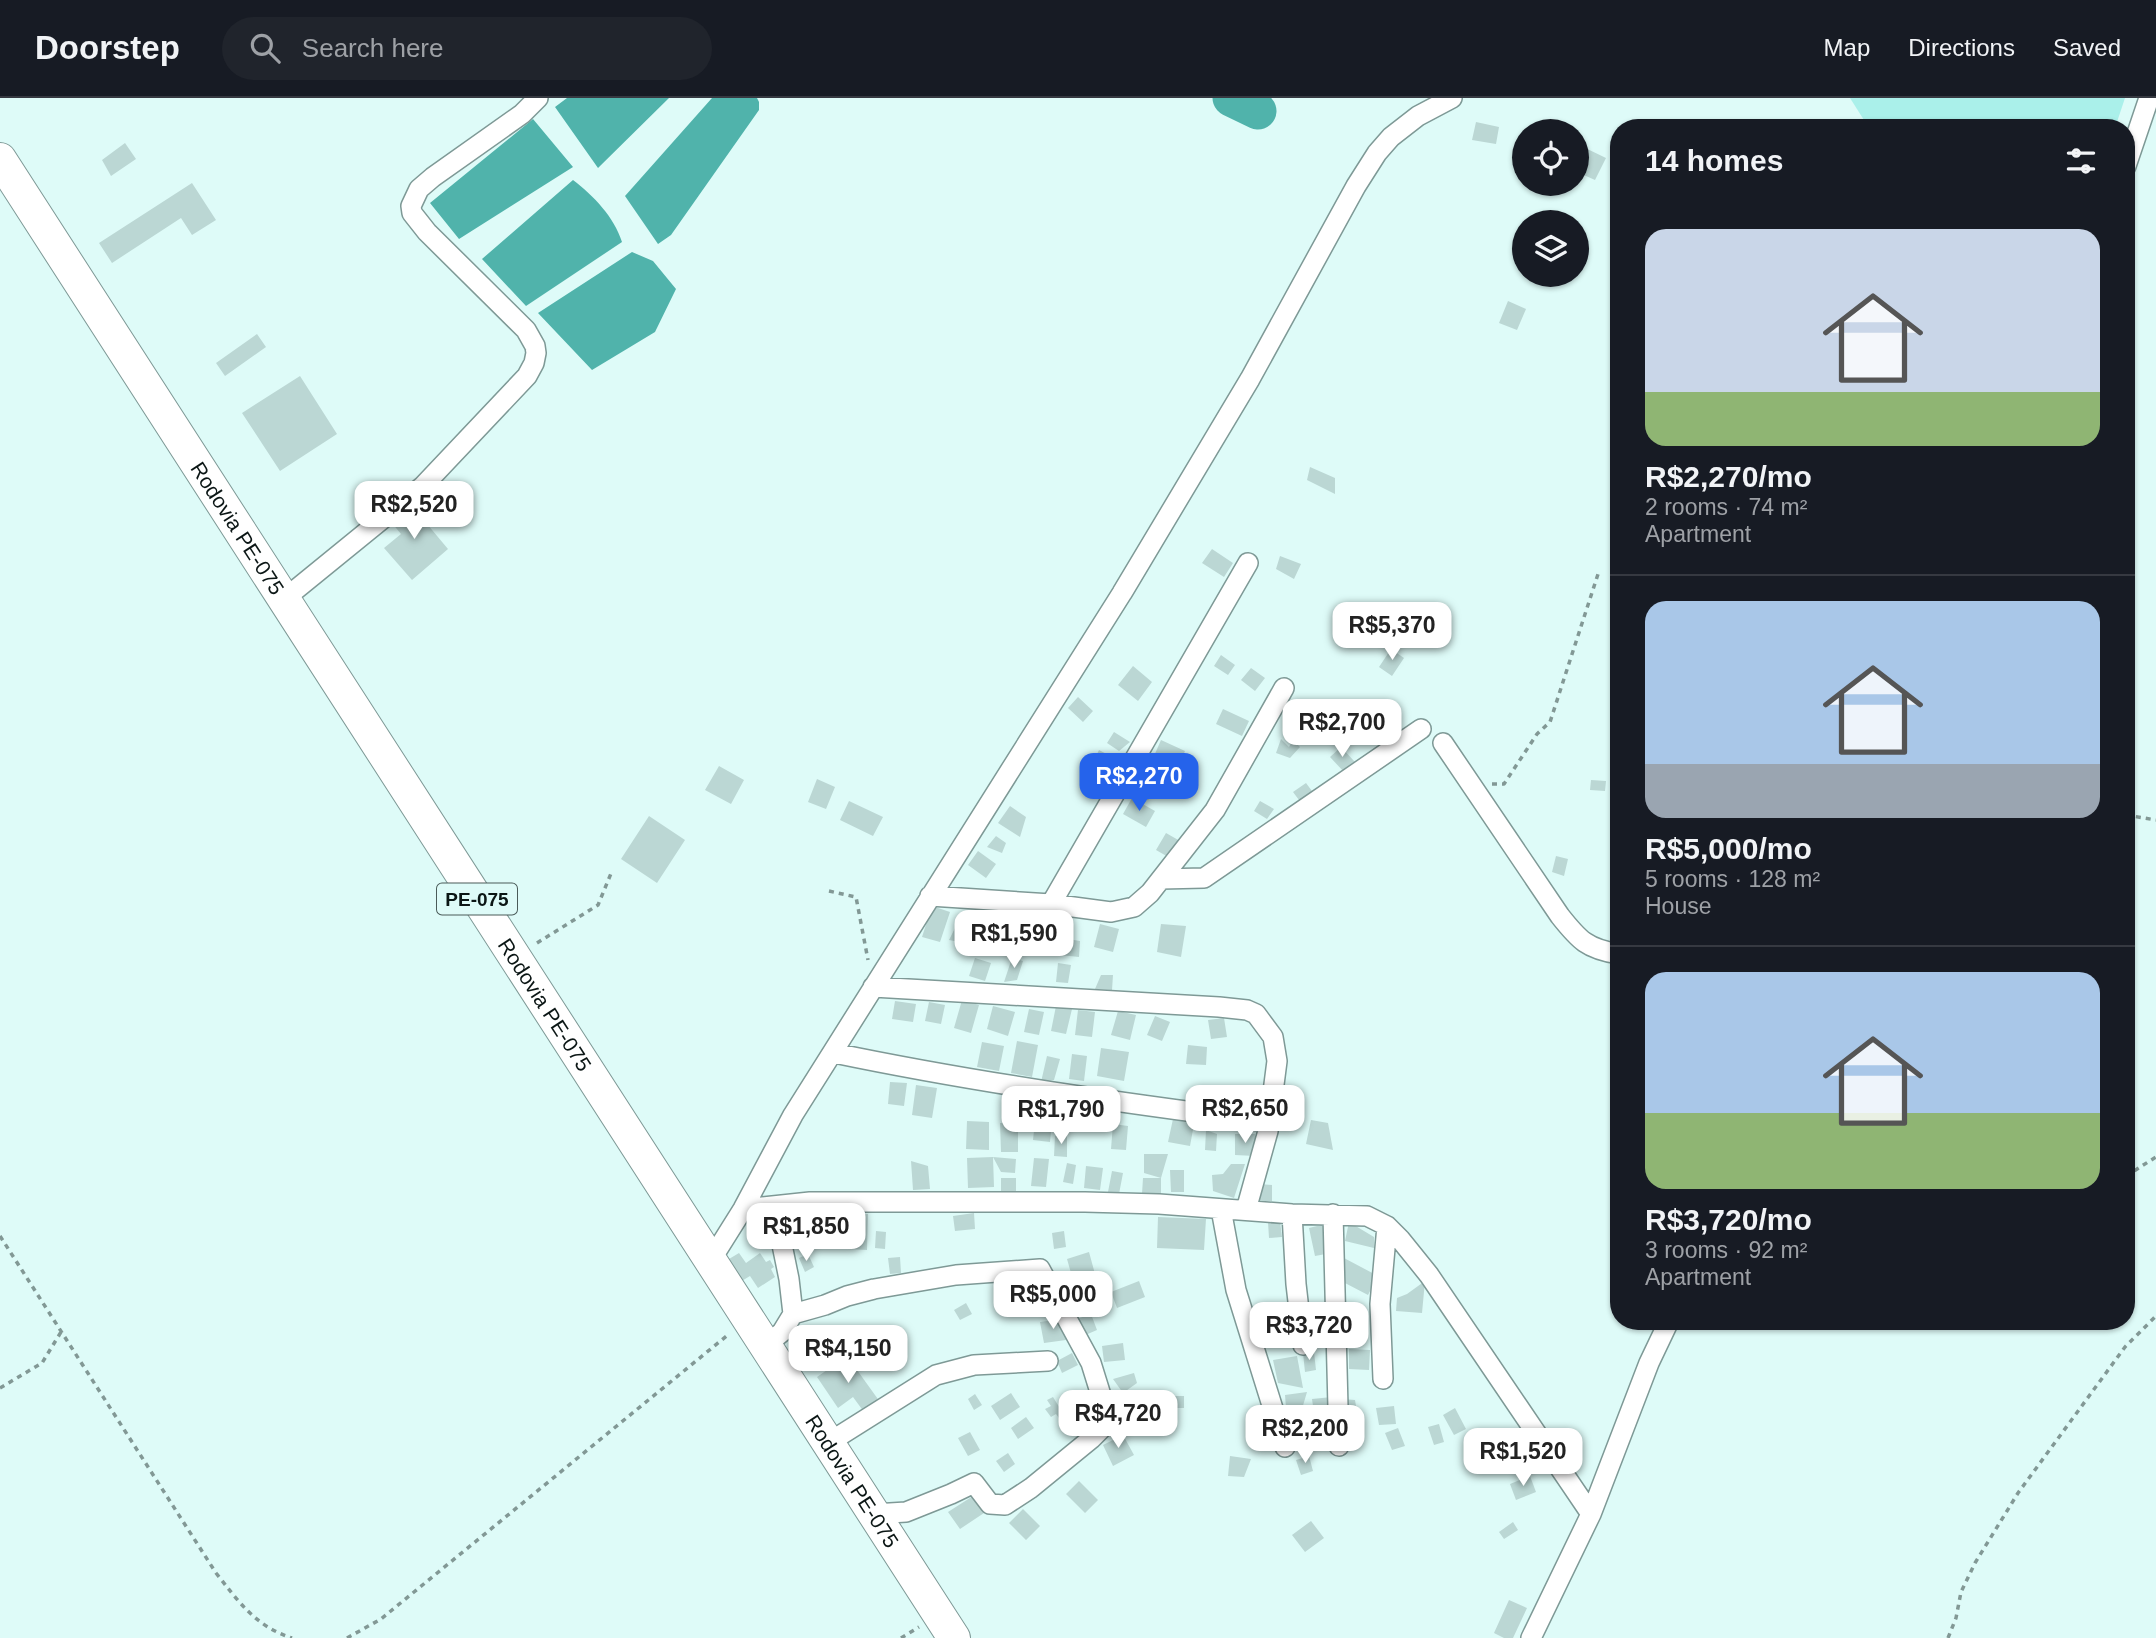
<!DOCTYPE html>
<meta charset="utf-8">
<style>
body{margin:0;font-family:Arial,sans-serif;background:#20242c;color:#f1f3f6;height:100vh;display:flex;flex-direction:column;font-size:26px;white-space:nowrap}
*{box-sizing:border-box;margin:0}
p{font-size:23px;color:#9ea1a6}
.icon{flex:none;width:38px;height:38px;fill:none;stroke:currentColor;stroke-width:2;stroke-linecap:round;stroke-linejoin:round}
.map{position:relative;flex:1;overflow:hidden}
.panel{position:absolute;left:1610px;top:21px;width:525px;height:1211px;display:flex;flex-direction:column;background:#171b24;border-radius:28px;box-shadow:0 2px 5px #0004}
.panel>*{flex:none}
.buttons{position:absolute;left:1512px;top:21px;display:grid;gap:14px}
.buttons a{display:grid;place-items:center;width:77px;height:77px;border-radius:50%;background:#171b24;box-shadow:0 2px 5px #0004;font-size:35px}
.price{position:absolute;translate:-50% -60px;padding:0 16px;border-radius:14px;background:#fff;color:#222;font-size:23px;line-height:46px;filter:drop-shadow(0 2px 4px #0008)}
.price::after{content:'';position:absolute;left:50%;top:42px;width:21px;height:16px;margin-left:-10px;background:inherit;clip-path:polygon(0 0,100% 0,50% 100%)}
.price.active{background:#2563eb;color:#fff}
ul{padding:0;list-style:none}
li{display:grid;align-content:center;gap:14px;height:371px;padding:0 35px}
li+li{border-top:2px solid #363941}
li span{display:grid;place-items:center;height:217px;border-radius:21px;color:#555}
li>.icon{margin-inline-start:auto}
span .icon{width:126px;height:126px;fill:#fffc;stroke-width:1}
li b{font-size:30px}
h2{display:flex;justify-content:space-between;align-items:center;height:84px;padding:0 35px;font-size:30px}
header{display:flex;align-items:center;gap:42px;box-sizing:border-box;height:98px;padding:0 35px;background:#171b24;border-bottom:2px solid #363941}
header strong{font-size:33px}
nav{display:flex;gap:38px;margin-inline-start:auto;font-size:24px}
.search{width:490px;height:63px;background:#20242c;display:flex;align-items:center;gap:18px;box-sizing:border-box;padding:0 24px;border-radius:38px;color:#9ea1a6;font-size:26px}
.map>svg:first-child{display:block}
</style>
<header>
<strong>Doorstep</strong>
<div class="search"><svg class="icon" aria-label="search" viewBox="0 0 24 24"><circle cx="10" cy="10" r="6"/><path d="M15 15l6 6"/></svg>Search here</div>
<nav><a>Map</a><a>Directions</a><a>Saved</a></nav>
</header>
<div class="map">
<svg width="2156" height="1540" viewBox="0 0 2156 1540">
<rect width="100%" height="100%" fill="#defbf8"/>
<!-- green -->
<path fill="#aaf0ea" d="M1850 0H2125L2115 30H1869Z"/>
<!-- water -->
<path fill="#50b3ab" d="M567 0H669L598 70 555 9Z
M712 0H757L759 4V12L671 137 658 146 625 98Z
M533 21 573 69 459 141 430 105Z
M573 82C594 98 614 119 622 144L526 208 482 161Z
M632 154 653 163 676 191 655 234 592 272 538 215Z"/>
<g fill="none" stroke-linecap="round" stroke-linejoin="round">
<!-- river -->
<path stroke="#50b3ab" stroke-width="37" d="M1231 0 1258 13"/>
</g>
<!-- building -->
<path fill="#bbd7d4" d="M1476 24 1499 29 1496 46 1472 42Z
M125 45 136 61 111 78 102 62Z
M1577 46 1606 60 1595 82 1577 74Z
M192 85 216 122 192 137 181 120 112 165 99 145Z
M1508 203 1526 211 1517 232 1499 225Z
M257 236 266 249 225 278 216 265Z
M300 278 337 336 280 373 242 315Z
M1310 369 1335 380V396L1307 382Z
M407 402 448 451 412 482 384 450 401 436 387 419Z
M1212 451 1233 465 1224 479 1202 465Z
M1280 458 1301 466 1294 481 1276 471Z
M1391 551 1404 560 1392 578 1379 569Z
M1221 557 1235 567 1228 577 1214 568Z
M1133 568 1152 584 1138 603 1118 587Z
M1251 570 1265 580 1255 593 1241 582Z
M1078 599 1093 613 1083 624 1068 610Z
M1223 611 1249 623 1242 638 1216 626Z
M1350 615 1361 627 1350 636 1340 624Z
M1114 634 1130 644 1119 653 1107 645Z
M1281 641 1289 649 1293 642 1300 649 1290 660 1276 655Z
M1161 642 1185 653 1178 669 1154 658Z
M1341 649 1355 664 1344 674 1330 659Z
M1099 652 1116 661 1106 681 1089 672Z
M719 668 744 682 731 706 705 692Z
M817 681 835 689 826 711 808 704Z
M1141 681 1156 692 1148 702 1134 691Z
M1591 682 1606 683 1605 693 1590 692Z
M1306 685 1315 697 1302 706 1293 694Z
M1132 700 1155 713 1146 729 1123 716Z
M849 703 883 719 873 738 840 722Z
M1260 703 1274 711 1267 721 1254 713Z
M1010 708 1026 719 1020 739 998 725Z
M649 718 685 742 657 785 621 761Z
M1166 735 1180 743 1170 760 1156 752Z
M996 738 1006 745 1002 755 987 749Z
M978 753 996 766 986 780 968 767Z
M1556 758 1568 761 1564 778 1552 774Z
M932 808 950 814 940 844 922 839Z
M1100 826 1119 831 1113 854 1094 849Z
M1161 826 1186 828 1181 859 1157 854Z
M956 828 967 834 965 845 949 842Z
M1062 840 1080 843 1079 859 1060 857Z
M975 860 991 865 985 883 969 878Z
M1012 860 1023 863 1017 882 1004 884Z
M1058 865 1071 867 1068 885 1056 884Z
M1101 877H1113L1112 892 1095 891Z
M962 902 979 907 971 935 954 930Z
M895 903 916 906 913 924 892 921Z
M929 904 945 907 941 926 925 923Z
M993 908 1015 914 1008 938 987 931Z
M1056 908 1072 911 1066 936 1051 933Z
M1029 911 1044 914 1039 937 1024 934Z
M1078 912 1095 914 1092 939 1075 937Z
M1118 913 1136 917 1130 942 1111 937Z
M1155 918 1170 924 1162 943 1147 937Z
M1224 920 1227 939 1211 941 1208 922Z
M1017 943 1038 947 1032 979 1011 975Z
M982 944 1004 948 999 973 977 969Z
M1188 947 1207 949 1206 967 1186 966Z
M1101 950 1129 954 1124 983 1097 978Z
M1072 956 1087 958 1084 983 1069 981Z
M1047 958 1060 961 1054 982 1041 984Z
M890 984 907 985 904 1008 888 1006Z
M916 987 937 990 932 1020 912 1017Z
M1173 1021 1194 1026 1190 1048 1168 1044Z
M1311 1022 1328 1025 1333 1052 1306 1046Z
M967 1023 989 1024V1052L966 1051Z
M1035 1023 1052 1024 1050 1044 1033 1042Z
M1018 1024V1054H1001L1000 1025Z
M1113 1026 1128 1028 1126 1052 1111 1051Z
M1206 1032 1217 1036 1216 1053 1205 1052Z
M1235 1036H1255V1058L1235 1057Z
M1055 1038H1067V1059L1054 1058Z
M1144 1056H1168L1161 1080V1096H1142L1143 1080H1161L1144 1075Z
M993 1059 994 1089 968 1090 967 1060Z
M993 1059 1016 1061 1015 1075 1001 1074Z
M1034 1060 1049 1061 1046 1089 1031 1088Z
M911 1063 928 1068 930 1091 913 1092Z
M1067 1065 1076 1067 1073 1086 1063 1084Z
M1231 1066H1245L1234 1100 1213 1093 1212 1077 1223 1076Z
M1086 1068 1103 1070 1100 1092 1084 1090Z
M1170 1072H1184V1094H1171Z
M1112 1073 1123 1075 1119 1096 1108 1094Z
M1001 1080H1016V1093H1001Z
M1258 1086 1272 1087V1103H1258Z
M974 1115 975 1131 955 1133 953 1118Z
M848 1116H868L867 1152 847 1151Z
M1158 1119 1206 1121 1204 1152 1157 1150Z
M1280 1123 1282 1139 1269 1140 1268 1124Z
M1349 1124 1374 1139V1150L1345 1143Z
M1325 1126 1331 1155 1315 1158 1309 1130Z
M876 1133 886 1134 885 1151 875 1150Z
M1064 1133 1066 1149 1054 1151 1052 1135Z
M1089 1154 1095 1176 1073 1182 1067 1161Z
M739 1155 746 1165 760 1155 766 1164 770 1162 774 1169 771 1171 775 1179 758 1190 750 1178 740 1184 737 1178 739 1177 729 1161Z
M808 1156 814 1169 805 1174 799 1160Z
M900 1159 901 1175 890 1176 888 1160Z
M1344 1160 1378 1178 1368 1197 1345 1185Z
M1139 1183 1145 1199 1117 1210 1111 1194Z
M1425 1183 1422 1215 1396 1213 1397 1200 1407 1196Z
M1034 1184 1045 1205 1026 1209 1022 1186Z
M1011 1195V1210L996 1211V1196Z
M966 1205 972 1216 960 1222 954 1212Z
M1091 1216 1097 1232 1083 1238 1077 1221Z
M1062 1221 1066 1242 1044 1245 1040 1224Z
M820 1234 839 1260 823 1272 804 1246Z
M1123 1245 1125 1262 1104 1264 1102 1248Z
M1349 1251 1370 1252 1369 1272 1349 1271Z
M1314 1254 1316 1272 1305 1274 1303 1255Z
M1072 1255 1078 1267 1062 1275 1057 1263Z
M847 1258 880 1304 864 1314 853 1299 838 1310 817 1279Z
M1297 1258 1303 1290 1278 1285 1273 1262Z
M1134 1275 1137 1285 1123 1295 1113 1281Z
M1307 1294 1299 1321 1287 1322 1285 1297Z
M1011 1295 1020 1309 1000 1322 991 1308Z
M975 1296 982 1307 974 1312 968 1301Z
M1173 1298H1184V1310H1177Z
M1053 1299 1064 1317 1059 1320 1056 1316 1051 1319 1045 1311 1051 1308 1047 1302Z
M1332 1299 1334 1320 1315 1322 1312 1301Z
M1341 1301 1355 1302 1358 1320 1345 1322Z
M1155 1303 1159 1320 1138 1325 1133 1308Z
M1097 1307 1100 1326 1083 1328 1076 1309Z
M1394 1308 1396 1326 1379 1327 1376 1310Z
M1455 1310 1466 1331 1454 1337 1443 1317Z
M1026 1319 1034 1330 1018 1341 1011 1330Z
M1439 1326 1444 1344 1434 1347 1428 1329Z
M1398 1330 1405 1348 1392 1352 1385 1335Z
M970 1334 980 1352 968 1358 958 1340Z
M1123 1337 1134 1357 1113 1368 1103 1347Z
M1008 1355 1015 1366 1004 1374 996 1363Z
M1230 1358 1251 1361 1244 1379 1228 1378Z
M1309 1358 1313 1373 1301 1377 1296 1362Z
M1530 1378 1536 1394 1516 1402 1510 1386Z
M1079 1383 1098 1402 1085 1415 1066 1396Z
M973 1398 984 1415 960 1431 948 1414Z
M1023 1411 1040 1428 1026 1442 1009 1425Z
M1311 1423 1324 1440 1305 1454 1292 1437Z
M1513 1424 1518 1432 1504 1441 1499 1434Z
M1509 1502 1527 1510 1513 1540H1504L1494 1535Z"/>
<g fill="none" stroke-linecap="round" stroke-linejoin="round">
<defs>
<path id="street" d="M2126 68 2149 0
M283 502 423 388 527 278 534 265 536 255 535 248 526 232 427 134 412 115 411 108 419 91 433 79 522 16 538 0
M1443 645 1560 818C1579 842 1587 851 1619 856
M1161 781 1204 780 1421 631
M930 798 1051 806 1111 814 1134 809 1150 795 1215 712 1284 590
M1051 806 1248 465
M873 889 1219 909 1247 912 1256 916 1273 939 1277 963 1268 1033 1246 1112
M834 955C978 985 1123 1005 1269 1024
M743 1111 810 1104H1085L1159 1106 1292 1116 1367 1118 1387 1128 1400 1141 1429 1177 1591 1416
M1221 1111 1236 1192 1285 1349
M1292 1116 1296 1186 1303 1247
M1333 1116 1339 1348
M711 1162 743 1111 793 1017 1122 495 1250 281 1356 88 1377 55 1391 39 1418 18 1452 0
M793 1216 825 1207 847 1198 874 1191 956 1177 1040 1171 1091 1265 1109 1323 1091 1341 1031 1390 1005 1407 990 1406 974 1385 951 1396 906 1414 874 1416
M765 1248 782 1234 793 1216 789 1181 779 1132
M1383 1281 1380 1206 1387 1128
M828 1345 936 1277 974 1267 1048 1263
M1531 1540 1591 1416 1649 1265 1669 1223"/>
<g id="primary">
<path id="s1" d="M0 61 954 1540"/>
</g>
</defs>
<!-- street casing -->
<use href="#street" stroke="#7e9996" stroke-width="22"/>
<!-- primary casing -->
<use href="#primary" stroke="#7e9996" stroke-width="34"/>
<!-- path -->
<path stroke="#829895" stroke-width="3.5" stroke-dasharray="5 5" stroke-linecap="butt" d="M1492 686H1504L1537 636 1550 624 1599 473
M2126 717 2156 722
M829 793 856 799 868 862
M537 845 598 807 612 773
M2126 1078 2156 1059
M0 1138 216 1475C239 1504 255 1528 292 1540
M0 1290 42 1265 61 1234
M347 1540 381 1521 729 1236
M901 1540 919 1529
M1948 1540 1956 1520 1961 1494 1975 1465 2018 1395 2125 1249 2156 1218"/>
<!-- street -->
<use href="#street" stroke="#fff" stroke-width="19"/>
<!-- primary -->
<use href="#primary" stroke="#fff" stroke-width="32"/>
</g>
<g text-anchor="middle" dominant-baseline="central" stroke-width="7" stroke-linejoin="round" paint-order="stroke">
<!-- shield labels -->
<rect fill="#defbf8" stroke="#4a5b59" stroke-width="2" x="437" y="785.5" width="80" height="31" rx="5"/>
<g font-size="19" font-weight="bold" fill="#0b1615">
<text x="477" y="801">PE-075</text>
</g>
<!-- street labels -->
<g font-size="21" fill="#0b1615" stroke="#defbf8">
<text stroke="none"><textPath href="#s1" startOffset="439">Rodovia PE-075</textPath></text>
<text stroke="none"><textPath href="#s1" startOffset="1006">Rodovia PE-075</textPath></text>
<text stroke="none"><textPath href="#s1" startOffset="1573">Rodovia PE-075</textPath></text>
</g>
</g>
</svg>
<div class="buttons">
<a><svg class="icon" aria-label="locate" viewBox="0 0 24 24"><circle cx="12" cy="12" r="6"/><path d="M12 2v4M12 18v4M2 12h4M18 12h4"/></svg></a>
<a><svg class="icon" aria-label="layers" viewBox="0 0 24 24"><path d="M12 4l9 5-9 5-9-5zM3 14l9 5 9-5"/></svg></a>
</div>
<b class="price" style="left:414px;top:443px">R$2,520</b>
<b class="price" style="left:1392px;top:564px">R$5,370</b>
<b class="price" style="left:1342px;top:661px">R$2,700</b>
<b class="price active" style="left:1139px;top:715px">R$2,270</b>
<b class="price" style="left:1014px;top:872px">R$1,590</b>
<b class="price" style="left:1245px;top:1047px">R$2,650</b>
<b class="price" style="left:1061px;top:1048px">R$1,790</b>
<b class="price" style="left:806px;top:1165px">R$1,850</b>
<b class="price" style="left:1053px;top:1233px">R$5,000</b>
<b class="price" style="left:1309px;top:1264px">R$3,720</b>
<b class="price" style="left:848px;top:1287px">R$4,150</b>
<b class="price" style="left:1118px;top:1352px">R$4,720</b>
<b class="price" style="left:1305px;top:1367px">R$2,200</b>
<b class="price" style="left:1523px;top:1390px">R$1,520</b>
<section class="panel">
<h2>14 homes<svg class="icon" aria-label="filters" viewBox="0 0 24 24"><path d="M4 7h16M4 17h16"/><circle cx="9" cy="7" r="2"/><circle cx="15" cy="17" r="2"/></svg></h2>
<ul>
<li><span style="background:linear-gradient(#c9d6e8 75%,#8fb573 0)"><svg class="icon" aria-label="home" viewBox="0 0 24 24"><path d="M3 11l9-7 9 7M6 9v11h12V9"/></svg></span><div><b>R$2,270/mo</b><p>2 rooms · 74 m²</p><p>Apartment</p></div></li>
<li><span style="background:linear-gradient(#a9c7e8 75%,#9aa5b1 0)"><svg class="icon" aria-label="home" viewBox="0 0 24 24"><path d="M3 11l9-7 9 7M6 9v11h12V9"/></svg></span><div><b>R$5,000/mo</b><p>5 rooms · 128 m²</p><p>House</p></div></li>
<li><span style="background:linear-gradient(#a9c7e8 65%,#8fb573 0)"><svg class="icon" aria-label="home" viewBox="0 0 24 24"><path d="M3 11l9-7 9 7M6 9v11h12V9"/></svg></span><div><b>R$3,720/mo</b><p>3 rooms · 92 m²</p><p>Apartment</p></div></li>
</ul>
</section>
</div>
